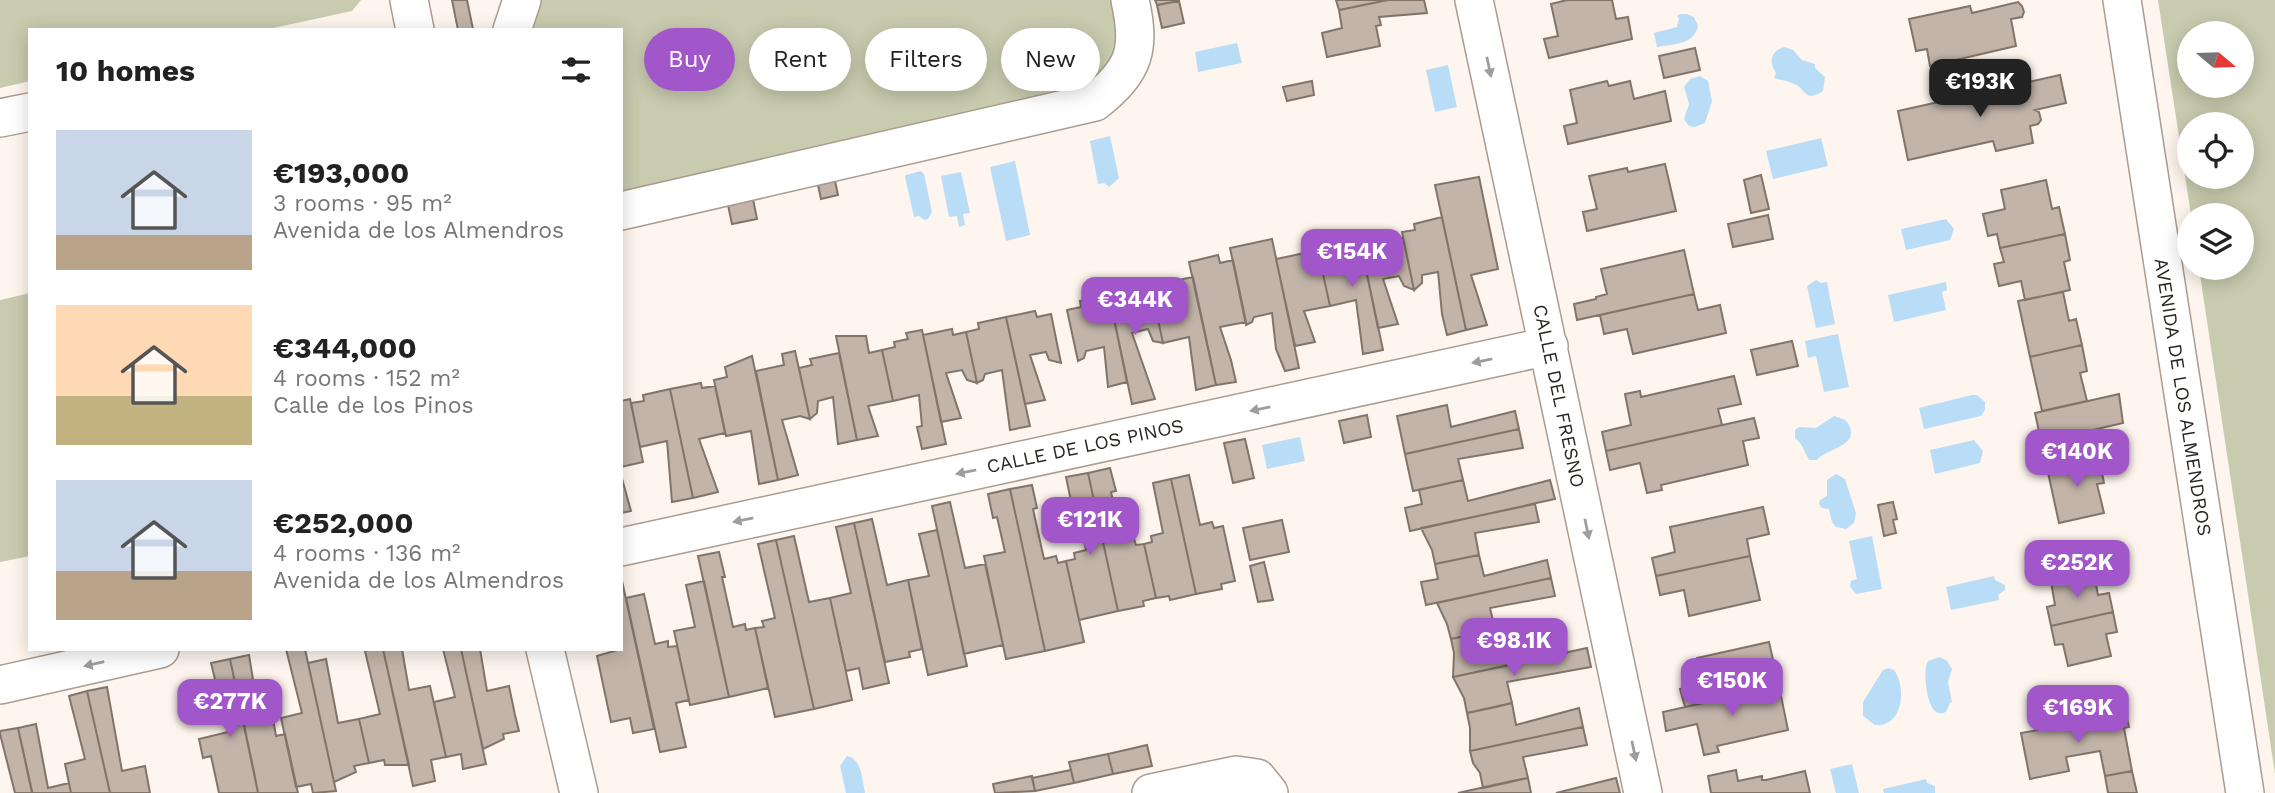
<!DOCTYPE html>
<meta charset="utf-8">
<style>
body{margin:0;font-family:"Work Sans",sans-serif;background:#f6f6f6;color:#222;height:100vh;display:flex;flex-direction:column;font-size:26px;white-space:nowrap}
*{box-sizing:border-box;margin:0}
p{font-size:23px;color:#767676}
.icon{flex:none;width:38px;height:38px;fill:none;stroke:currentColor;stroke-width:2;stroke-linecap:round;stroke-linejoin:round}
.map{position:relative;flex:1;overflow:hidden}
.drawer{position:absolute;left:28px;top:28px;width:595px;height:623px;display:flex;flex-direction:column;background:#fff;border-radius:0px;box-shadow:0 4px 18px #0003}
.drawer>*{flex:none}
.top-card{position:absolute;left:644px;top:28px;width:665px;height:63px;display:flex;gap:14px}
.needle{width:46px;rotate:109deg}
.controls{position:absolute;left:2177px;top:21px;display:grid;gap:14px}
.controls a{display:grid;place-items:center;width:77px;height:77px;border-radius:50%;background:#fff;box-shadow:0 4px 18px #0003;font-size:35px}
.price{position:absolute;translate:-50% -60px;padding:0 16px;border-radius:14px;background:#a156c9;color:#fff;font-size:23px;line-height:46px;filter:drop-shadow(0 2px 4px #0008)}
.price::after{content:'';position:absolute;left:50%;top:42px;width:21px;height:16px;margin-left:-10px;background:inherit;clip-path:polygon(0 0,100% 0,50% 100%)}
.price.selected{background:#222;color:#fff}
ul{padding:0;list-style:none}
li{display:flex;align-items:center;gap:21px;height:175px;padding:0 28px}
li span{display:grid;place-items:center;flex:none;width:196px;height:140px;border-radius:0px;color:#555}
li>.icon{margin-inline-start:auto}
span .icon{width:84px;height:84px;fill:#fffc;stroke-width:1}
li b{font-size:30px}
h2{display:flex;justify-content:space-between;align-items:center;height:84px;padding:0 28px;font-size:30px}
.pill{padding:0 24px;border-radius:32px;background:#fff;box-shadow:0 4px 18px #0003;font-size:24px;line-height:63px}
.pill.selected{background:#a156c9;color:#fff}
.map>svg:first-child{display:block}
</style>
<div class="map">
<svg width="2275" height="793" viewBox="0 0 2275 793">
<rect width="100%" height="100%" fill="#fef5ee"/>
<!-- green -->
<path fill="#c8cbae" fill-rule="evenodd" d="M0 0H361L352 11 264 30H30V81L0 88Z
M542 0H1116C1118 45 1123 56 1089 89L621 196V30H529L533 14Z
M2158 0H2275V774L2199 268H2242V215H2191ZM2189 33H2242V86H2189ZM2189 124H2242V177H2189Z
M30 293V556L0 562V300Z"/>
<!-- water -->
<path fill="#baddf7" d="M1680 14H1687L1694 17 1698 26C1694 45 1673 44 1657 47L1654 33 1677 27 1679 19 1677 16Z
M1237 43 1242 63 1198 72 1195 52Z
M1785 47 1793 50 1802 60 1815 64V68L1825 77 1823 91C1804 104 1806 87 1792 83 1786 81 1781 80 1774 78L1776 73C1768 62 1771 50 1785 47Z
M1448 65 1457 107 1435 112 1426 70Z
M1700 76 1708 81 1712 101 1705 123 1695 127 1689 126 1684 119 1689 104 1684 87 1690 79Z
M1110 136 1119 178 1109 187 1104 183 1098 184 1090 141Z
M1821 138 1828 166 1773 179 1766 151Z
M1015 161 1030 235 1006 241 990 167Z
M921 171 924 174 932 212 928 219 924 220 919 216 914 217 905 177 906 175Z
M961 172 970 213 963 214 965 225 959 227 957 216 949 217 941 176Z
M1946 219 1954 229 1950 240 1906 250 1901 229Z
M1816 280 1821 283 1827 282 1835 324 1816 328 1807 286Z
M1946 282 1947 290 1942 292 1946 310 1894 322 1888 295Z
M1838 334 1849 387 1824 392 1816 356 1808 358 1805 341Z
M1972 395H1977L1985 402V410L1981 416 1924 429 1919 408Z
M1834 416C1841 418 1846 419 1849 425 1860 446 1827 448 1817 460H1809L1801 444 1795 438V430L1799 427 1816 428Z
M1300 437 1305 461 1267 469 1262 445Z
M1974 440 1983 451 1980 463 1935 474 1930 450Z
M1836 474 1845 479 1856 513 1854 523 1846 529 1836 527 1832 522 1829 509 1822 508 1819 504 1820 500 1827 496V480Z
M1872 536 1882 589 1856 594 1850 587 1851 581 1857 579 1849 541Z
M1994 576 1995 580 2005 585V590L1998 595 1999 600 1951 610 1946 587Z
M1940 657 1947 661 1952 669 1948 682 1952 702 1950 703 1946 712C1942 713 1939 715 1935 711 1927 705 1922 671 1928 661Z
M1888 668 1894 670C1907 688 1903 727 1875 725L1863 716V702L1883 670Z
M847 756C862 759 862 779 865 793H846L840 766Z
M1852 764 1859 793H1836L1830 769Z
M1926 779 1927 783 1935 786V793H1884L1883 789Z"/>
<!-- building -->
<path fill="#c2b4a9" stroke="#82746a" stroke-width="2" d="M452 0H467L473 29 458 30Z
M1155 0H1179V1L1157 5Z
M1336 0H1388L1339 10Z
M1388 0H1424L1427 13 1379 17 1381 25 1376 26 1380 46 1327 57 1322 33 1342 28 1339 10Z
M1567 0H1612L1616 19 1628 17 1632 39 1549 58 1544 39 1558 36 1551 4Z
M1179 1 1184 23 1162 28 1157 5Z
M2018 2 2022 6 2024 12 2022 17 2011 19 2016 46 1930 66 1927 49 1916 51 1909 19 1970 6 1972 13Z
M1695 48 1700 70 1664 78 1659 56Z
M2060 75 2066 103 2035 110 2039 112 2041 120 2038 124 2030 126 2033 143 1996 151 1993 141 1908 160 1898 111Z
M1312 81 1314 95 1287 101 1283 87Z
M1607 81 1609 86 1630 81 1634 99 1665 91 1671 121 1568 144 1564 126 1577 123 1570 90Z
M1665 164 1676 211 1587 231 1583 212 1597 209 1589 176 1627 168 1628 172Z
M1761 175 1769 209 1751 213 1744 180Z
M1479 177 1498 269 1471 275 1487 325 1466 330 1435 185Z
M2046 180 2052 209 2059 207 2065 234 2000 248 1997 234 1988 236 1983 214 2005 209 2001 190Z
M835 181 838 195 821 199 818 185Z
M753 199 757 219 732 224 728 205Z
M1768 215 1773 239 1733 247 1728 224Z
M1442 217 1466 330 1447 335 1442 314 1438 272 1422 275V283L1414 290 1402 232 1415 230 1414 224Z
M2065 234 2070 260 2064 262 2070 290 2025 300 2021 281 1999 286 1994 264 2004 262 2000 248Z
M1389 235 1390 241 1403 238 1414 290 1404 286 1399 276 1383 279 1398 324 1378 328 1360 241Z
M1272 239 1299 368 1285 371 1276 349 1272 313 1254 317 1252 322 1246 325 1230 248Z
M1360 241 1383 350 1363 354 1356 300 1330 306 1319 256 1332 253 1331 247Z
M1684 250 1694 294 1577 320 1574 304 1596 299V297L1607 294 1601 269Z
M1305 253 1307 259 1319 256 1330 306 1304 311 1315 342 1295 346 1276 259Z
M1218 255 1220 263 1233 260 1246 322 1220 327 1231 360 1236 382 1216 385 1189 262Z
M1193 277 1216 385 1196 390 1189 337 1163 343 1152 292 1165 289 1164 283Z
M1137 288 1139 295 1152 292 1163 343 1153 341 1148 329 1132 333 1155 399 1132 404 1109 295Z
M2063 292 2069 321 2076 319 2082 345 2030 357 2018 301Z
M1694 294 1698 310 1720 305 1726 333 1633 354 1627 329 1604 334 1600 315Z
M1109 295 1127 382 1108 387 1104 347 1086 351 1084 358 1078 361 1067 310 1081 307 1080 301Z
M1035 311 1037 317 1051 314 1061 363 1049 360 1046 352 1030 355 1045 400 1025 404 1006 317Z
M1006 317 1030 426 1010 430 1002 370 985 374 983 380 977 383 966 332 979 329 978 323Z
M952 329 953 335 966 332 977 383 967 380 962 370 946 373 961 418 941 422 923 335Z
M922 330 946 444 922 449 917 427 922 426 919 395 893 401 882 350 895 347 894 342 908 339 906 333Z
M836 336H866L869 353 882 350 893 401 868 406 878 436 857 440Z
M1792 341 1798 366 1757 375 1751 350Z
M2082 345 2087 371 2080 373 2087 401 2042 411 2030 357Z
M795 351 810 419 800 416 782 420 798 475 778 480 756 371 784 365 782 354Z
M839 353 857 440 838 444 833 397 818 401 817 413 810 419 799 368 812 365 810 359Z
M752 356 778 480 759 484 751 431 726 436 714 380 727 377 725 367Z
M1734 376 1741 404 1718 409 1722 425 1606 451 1602 432 1631 425 1625 394 1640 391 1641 397Z
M701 383 702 388 715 386 725 433 699 439 718 492 693 498 670 389Z
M670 389 693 498 672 502 667 441 640 447 631 403 644 401 643 395Z
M2119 394 2123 423 2093 430 2099 457 2047 468 2035 413Z
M630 399 643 462 621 467V401Z
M1447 405 1451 427 1515 411 1519 429 1405 454 1397 416Z
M1367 415 1371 437 1344 443 1339 421Z
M1754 418 1759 438 1743 441 1748 465 1661 485 1662 490 1647 493 1640 463 1610 470 1606 451Z
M1519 429 1523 448 1458 459 1463 480 1413 491 1405 454Z
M1245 439 1254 478 1233 483 1224 443Z
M2099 457 2104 483 2097 484 2104 513 2059 523 2047 468Z
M1110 468 1116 491 1111 492 1122 542 1134 539 1136 545 1144 544 1156 598 1143 601 1144 606 1118 611 1088 473Z
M1088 473 1118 611 1079 620 1066 561 1075 559 1074 553 1086 550 1075 500 1071 501 1066 477Z
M621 475 631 511 621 513Z
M1189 475 1200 525 1212 522 1214 528 1223 526 1235 581 1221 584 1222 589 1196 594 1171 479Z
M1171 479 1196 594 1170 600 1169 596 1156 598 1144 544 1152 542 1151 536 1163 533 1153 483Z
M1463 480 1468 501 1550 480 1555 499 1410 531 1405 508 1422 504 1419 490Z
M1032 485 1037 508 1033 509 1044 559 1056 556 1058 563 1066 561 1084 642 1045 651 1010 489Z
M1010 489 1045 651 1006 659 984 556 1005 552 997 517 993 518 988 494Z
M950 502 965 568 985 564 1003 645 964 654 932 506Z
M1893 502 1897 519 1893 520 1896 533 1884 536 1878 505Z
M1535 504 1539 522 1475 533 1479 555 1435 564 1432 550 1421 528Z
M1763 507 1769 534 1747 539 1750 556 1656 576 1652 558 1675 552 1670 527Z
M872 519 887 585 908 580 922 649 909 652 910 657 885 662 854 523Z
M1282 520 1289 552 1250 560 1243 528Z
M854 523 889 683 863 689 859 668 846 671 830 598 851 593 836 527Z
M937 530 967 666 928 675 908 580 929 576 919 534Z
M794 536 809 602 830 598 852 700 814 709 776 540Z
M776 540 814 709 775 717 755 628 764 627 762 621 775 618 758 544Z
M719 552 725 577H722L733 627 745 624 746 630 755 628 768 688 729 697 698 556Z
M1479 555 1484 576 1547 560 1551 578 1426 605 1421 582 1438 579 1435 564Z
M1750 556 1760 600 1689 616 1684 590 1660 595 1656 576Z
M1264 562 1273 600 1258 602 1250 566Z
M2094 573 2098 595 2109 593 2113 612 2051 626 2047 607 2055 605 2051 582Z
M621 576 654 729 633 733 630 718 611 722 597 656 621 649Z
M1551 578 1555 596 1490 608 1495 629 1451 639 1447 624 1437 603Z
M704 581 729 697 690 705 674 631 695 627 686 585Z
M644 594 655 644 668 641V647L677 646 689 700 676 703 686 747 660 752 626 598Z
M2113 612 2117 632 2106 634 2111 656 2068 666 2063 644 2055 645 2051 626Z
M1495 629 1500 650 1563 634 1567 653 1453 677 1454 653 1451 639Z
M1769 642 1779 686 1685 707 1680 689 1704 683 1697 658Z
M1587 648 1591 667 1507 682 1512 703 1496 707 1467 713 1464 698 1453 677Z
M286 649H305L336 791 313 793 311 784 296 787 281 718 302 713Z
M370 649H383L409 765H385L384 760 369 763 359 719 380 714 365 651Z
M383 649H402L409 690 430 686 446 757 431 760 435 781 413 786Z
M443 649H461L486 764 463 769 461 754 446 757 434 702 455 697Z
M461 649H480L487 691 509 686 515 715 519 731 503 734 504 739 483 749Z
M249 655 260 722 273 719 276 736 285 734 298 793H258L230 659Z
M230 659 254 772 258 793H219L211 756 203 758 199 739 228 732 211 663Z
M326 659 338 723 359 719 369 763 354 766 356 772 334 782 308 663Z
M1779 686 1788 730 1717 746 1719 752 1704 755 1697 724 1666 731 1663 712Z
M107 687 122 771 145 766 150 793H110L87 691Z
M87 691 106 775 110 793H71L65 764 85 759 69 696Z
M1512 703 1516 725 1579 708 1583 727 1470 751V728L1467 713Z
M2126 713 2129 727 2124 728 2132 771 2105 776 2100 751 2066 757 2069 771 2030 779 2021 733 2050 728 2049 719 2075 714 2076 722Z
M36 724 48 788 69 783 71 793H32L18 728Z
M1583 727 1587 745 1523 757 1528 778 1483 788 1480 773 1473 763 1470 751Z
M18 728 32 791V793H15L0 734V731Z
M1147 745 1152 766 1113 774 1108 754Z
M1108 754 1113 774 1074 783 1069 762Z
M1071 770 1074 783 1035 791 1032 778Z
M1736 770 1738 781 1762 776V780H1766L1805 771 1810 793H1711L1708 776Z
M2132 771 2137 793H2108L2105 776Z
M1032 776 1035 791 995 793 993 784Z
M1528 778 1531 793H1458L1512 781Z
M1616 778 1620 793H1556Z"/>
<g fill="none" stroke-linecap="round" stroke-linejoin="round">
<defs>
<path id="minor" d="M409 0 415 30
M1474 0 1643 793
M2122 0 2245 793
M512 30 522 0
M0 118 30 112
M621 211 1095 102C1135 70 1141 49 1130 0
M621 547 1549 346
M545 649 579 793
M0 685 160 649
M1151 793 1236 775 1257 778 1269 793"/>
</defs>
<!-- minor casing -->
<use href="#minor" stroke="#aa9c91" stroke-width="40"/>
<!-- minor -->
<use href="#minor" stroke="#fff" stroke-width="37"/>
</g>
<!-- one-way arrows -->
<defs><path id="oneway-solid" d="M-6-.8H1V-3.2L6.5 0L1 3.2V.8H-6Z" transform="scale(1.75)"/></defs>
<g fill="#9f9d9b">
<use href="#oneway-solid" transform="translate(1489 67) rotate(78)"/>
<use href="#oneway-solid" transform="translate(1482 361) rotate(168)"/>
<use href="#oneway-solid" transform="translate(1260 409) rotate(168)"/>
<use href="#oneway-solid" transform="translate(966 472) rotate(168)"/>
<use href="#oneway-solid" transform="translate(743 520) rotate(168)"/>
<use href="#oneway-solid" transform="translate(1587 529) rotate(78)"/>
<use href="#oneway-solid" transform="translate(94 664) rotate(167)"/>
<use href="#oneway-solid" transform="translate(1634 751) rotate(78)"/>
</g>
<g text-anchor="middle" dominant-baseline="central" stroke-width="5" stroke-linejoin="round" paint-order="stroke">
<!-- street labels -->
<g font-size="19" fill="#2a2521" stroke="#fff">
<text transform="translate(1559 396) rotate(78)">CALLE DEL FRESNO</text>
<text transform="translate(2183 397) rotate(81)">AVENIDA DE LOS ALMENDROS</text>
<text transform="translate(1085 446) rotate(-12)">CALLE DE LOS PINOS</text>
</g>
</g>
</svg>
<div class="controls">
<a><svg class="needle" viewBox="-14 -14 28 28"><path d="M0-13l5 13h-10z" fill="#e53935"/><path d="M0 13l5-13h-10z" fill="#767676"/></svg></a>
<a><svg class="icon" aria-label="locate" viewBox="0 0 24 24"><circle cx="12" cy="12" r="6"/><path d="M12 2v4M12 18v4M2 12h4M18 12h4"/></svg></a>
<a><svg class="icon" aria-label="layers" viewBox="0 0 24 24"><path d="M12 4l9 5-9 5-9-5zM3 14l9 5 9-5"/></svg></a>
</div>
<b class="price selected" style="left:1980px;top:119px">€193K</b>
<b class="price" style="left:1352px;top:289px">€154K</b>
<b class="price" style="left:1135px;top:337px">€344K</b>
<b class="price" style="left:2077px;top:489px">€140K</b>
<b class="price" style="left:1090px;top:557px">€121K</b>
<b class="price" style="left:2077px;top:600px">€252K</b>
<b class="price" style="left:1514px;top:678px">€98.1K</b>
<b class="price" style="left:1732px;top:718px">€150K</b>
<b class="price" style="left:230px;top:739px">€277K</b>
<b class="price" style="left:2078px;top:745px">€169K</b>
<div class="top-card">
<a class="pill selected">Buy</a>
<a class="pill">Rent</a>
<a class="pill">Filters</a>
<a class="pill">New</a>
</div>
<section class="drawer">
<h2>10 homes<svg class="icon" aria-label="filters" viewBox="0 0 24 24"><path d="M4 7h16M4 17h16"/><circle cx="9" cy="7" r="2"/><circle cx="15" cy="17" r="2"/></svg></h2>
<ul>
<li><span style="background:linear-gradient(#c9d6e8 75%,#b9a48a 0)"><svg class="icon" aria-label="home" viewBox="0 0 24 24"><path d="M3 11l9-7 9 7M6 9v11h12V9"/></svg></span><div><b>€193,000</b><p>3 rooms · 95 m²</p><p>Avenida de los Almendros</p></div></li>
<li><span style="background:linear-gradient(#ffd9b3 65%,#c2b280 0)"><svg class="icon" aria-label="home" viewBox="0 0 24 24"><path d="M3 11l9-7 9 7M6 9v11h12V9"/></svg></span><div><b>€344,000</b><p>4 rooms · 152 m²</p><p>Calle de los Pinos</p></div></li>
<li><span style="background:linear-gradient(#c9d6e8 65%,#b9a48a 0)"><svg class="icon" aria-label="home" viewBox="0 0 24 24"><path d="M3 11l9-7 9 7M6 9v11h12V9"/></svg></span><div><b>€252,000</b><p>4 rooms · 136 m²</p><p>Avenida de los Almendros</p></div></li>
</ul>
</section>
</div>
